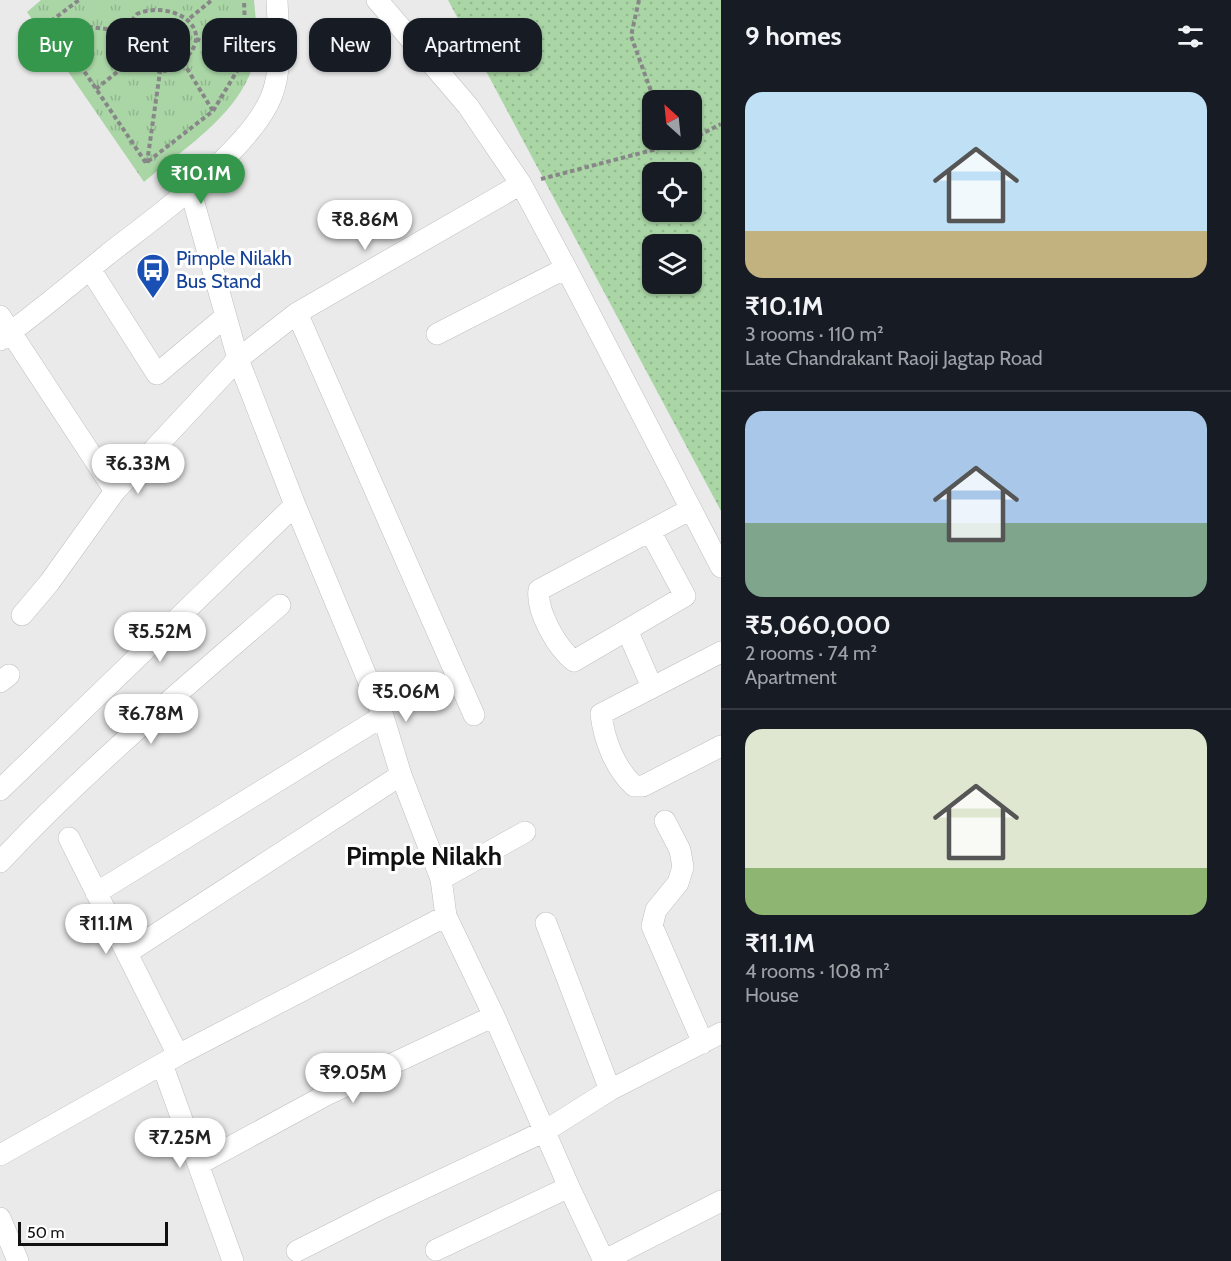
<!DOCTYPE html>
<meta charset="utf-8">
<style>
body{margin:0;font-family:Cabin,sans-serif;background:#242831;color:#f1f3f6;height:100vh;display:flex;flex-direction:column;font-size:22px;white-space:nowrap}
*{box-sizing:border-box;margin:0}
p{font-size:20px;color:#9ea1a6}
.icon{flex:none;width:33px;height:33px;fill:none;stroke:currentColor;stroke-width:2;stroke-linecap:round;stroke-linejoin:round}
.map{position:relative;flex:1;overflow:hidden}
.sheet{display:flex;flex-direction:column;background:#171b24;width:510px}
.sheet>*{flex:none}
.banner{position:absolute;left:18px;top:18px;width:570px;height:54px;display:flex;gap:12px}
.needle{width:39px;rotate:333deg}
.buttons{position:absolute;left:642px;top:90px;display:grid;gap:12px}
.buttons a{display:grid;place-items:center;width:60px;height:60px;border-radius:12px;background:#171b24;box-shadow:0 2px 4px #0004;font-size:30px}
.scale{position:absolute;left:18px;bottom:15px;width:150px;box-sizing:border-box;padding-left:6px;border:3px solid #111112;border-top:0;font-size:16px;line-height:21px;white-space:nowrap;color:#111112;-webkit-text-stroke:4px #fff;paint-order:stroke}
.price{position:absolute;translate:-50% -51px;padding:0 14px;border-radius:21px;background:#fff;color:#222;font-size:20px;line-height:39px;filter:drop-shadow(0 2px 3px #0008)}
.price::after{content:'';position:absolute;left:50%;top:36px;width:18px;height:14px;margin-left:-9px;background:inherit;clip-path:polygon(0 0,100% 0,50% 100%)}
.price.on{background:#34974b;color:#fff}
ul{padding:0;list-style:none}
li{display:grid;align-content:center;gap:12px;height:318px;padding:0 24px}
li+li{border-top:2px solid #363941}
li span{display:grid;place-items:center;height:186px;border-radius:18px;color:#555}
li>.icon{margin-inline-start:auto}
span .icon{width:108px;height:108px;fill:#fffc;stroke-width:1}
li b{font-size:26px}
h2{display:flex;justify-content:space-between;align-items:center;height:72px;padding:0 24px;font-size:26px}
.pill{padding:0 21px;border-radius:18px;background:#171b24;box-shadow:0 2px 4px #0004;font-size:21px;line-height:54px}
.pill.on{background:#34974b;color:#fff}
main{display:flex;flex:1;min-height:0}
.map>svg:first-child{display:block}
</style>
<main>
<div class="map">
<svg width="721" height="1261" viewBox="0 0 721 1261">
<defs>
<pattern id="grass-dots" width="8" height="8" patternUnits="userSpaceOnUse" patternTransform="scale(1.5)"><rect width="8" height="8" fill="#aad6a6"/><path d="M2 2h.1M6 6h.1" fill="none" stroke="#91b78e" stroke-width="1.8" stroke-linecap="round"/></pattern>
<pattern id="park-tufts" width="24" height="20" patternUnits="userSpaceOnUse" patternTransform="scale(1.5)"><rect width="24" height="20" fill="#aad6a6"/><path d="M3 7l-1-3M5 7V3M7 7l1-3M15 17l-1-3M17 17v-4M19 17l1-3" fill="none" stroke="#91b78e"/></pattern>
</defs>
<rect width="100%" height="100%" fill="#eaeaeb"/>
<!-- grass -->
<path fill="url(#grass-dots)" fill-rule="evenodd" d="M448 0H721V511ZM652 100H692V140H652ZM652 172H692V212H652ZM652 244H692V284H652Z"/>
<!-- park -->
<path fill="url(#park-tufts)" d="M41 0H254C255 15 258 32 257 46 251 108 187 146 144 182L27 12Z"/>
<g fill="none" stroke-linecap="round" stroke-linejoin="round">
<defs>
<path id="minor" d="M377 0 468 106 521 184 566 268 721 567
M190 189 238 359 295 505 383 716 401 775 441 879 446 916 494 1016 569 1187 604 1261
M90 269 157 374 226 316
M297 313 474 715
M0 316 115 491
M437 334 566 268
M0 340C37 313 72 284 107 255 154 218 251 150 272 95 283 65 278 31 277 0
M650 531 685 596 574 661C557 648 536 611 539 590L691 509
M22 615 49 583 115 491 238 359 297 313 521 184
M627 630 652 687
M721 652 601 714C604 740 615 768 634 786H643L721 746
M0 682 9 675
M0 790 295 505
M665 821 680 850 683 867 678 883 656 910 652 926 703 1043
M69 838 178 1055
M0 862C86 770 184 688 280 605
M441 879 525 832
M96 893 383 716
M546 923 610 1090
M127 953 401 775
M162 1064 233 1261
M0 1155 178 1055 446 916
M199 1164 326 1095 494 1016
M0 1218 18 1261
M436 1250 569 1187
M297 1251 380 1209 545 1131 610 1090 721 1033
M603 1261 721 1201"/>
</defs>
<!-- minor casing -->
<use href="#minor" stroke="#bebfc0" stroke-width="22"/>
<!-- path -->
<path stroke="#878788" stroke-width="4" stroke-dasharray="4.5 3" stroke-linecap="butt" d="M639 0 631 36 652 94 657 100
M190 18 212 0
M51 21 79 0
M51 22 146 163 213 111 246 56 244 0
M51 22 130 32
M196 39 246 56
M183 62 213 111
M96 89 137 56
M692 139 721 124
M147 163 160 72C137 61 116 37 137 14 169 0 216 25 187 57 179 65 171 70 160 72
M541 179 691 140"/>
<!-- minor -->
<use href="#minor" stroke="#fff" stroke-width="21"/>
</g>
<!-- icons -->
<defs>
<symbol id="bus-pin" viewBox="-11 -11 22 30"><path d="M0 17L-7.5 6A9.5 9.5 0 1 1 7.5 6Z" fill="#1a4fb4" stroke="#fff"/><path d="M-5-6H5V4H4V6H2V4H-2V6H-4V4H-5ZM-3.5-4V0h7V-4ZM-3.5 1.2v1.5H-2V1.2ZM2 1.2v1.5H3.5V1.2Z" fill="#fff"/></symbol>
</defs>
<g fill-rule="evenodd">
<use href="#bus-pin" x="134" y="251" width="38" height="52"/>
</g>
<g text-anchor="middle" dominant-baseline="central" stroke-width="6" stroke-linejoin="round" paint-order="stroke">
<!-- transit labels -->
<g font-size="20" fill="#164399" stroke="#fff" text-anchor="start">
<text x="176" y="258">Pimple Nilakh<tspan x="176" dy="23">Bus Stand</tspan></text>
</g>
<!-- district labels -->
<g font-size="26" font-weight="bold" fill="#111112" stroke="#fff">
<text x="424" y="856">Pimple Nilakh</text>
</g>
</g>
</svg>
<div class="buttons">
<a><svg class="needle" viewBox="-14 -14 28 28"><path d="M0-13l5 13h-10z" fill="#e53935"/><path d="M0 13l5-13h-10z" fill="#9ea1a6"/></svg></a>
<a><svg class="icon" aria-label="locate" viewBox="0 0 24 24"><circle cx="12" cy="12" r="6"/><path d="M12 2v4M12 18v4M2 12h4M18 12h4"/></svg></a>
<a><svg class="icon" aria-label="layers" viewBox="0 0 24 24"><path d="M12 4l9 5-9 5-9-5zM3 14l9 5 9-5"/></svg></a>
</div>
<div class="scale">50 m</div>
<b class="price on" style="left:201px;top:205px">₹10.1M</b>
<b class="price" style="left:365px;top:251px">₹8.86M</b>
<b class="price" style="left:138px;top:495px">₹6.33M</b>
<b class="price" style="left:160px;top:663px">₹5.52M</b>
<b class="price" style="left:406px;top:723px">₹5.06M</b>
<b class="price" style="left:151px;top:745px">₹6.78M</b>
<b class="price" style="left:106px;top:955px">₹11.1M</b>
<b class="price" style="left:353px;top:1104px">₹9.05M</b>
<b class="price" style="left:180px;top:1169px">₹7.25M</b>
<div class="banner">
<a class="pill on">Buy</a>
<a class="pill">Rent</a>
<a class="pill">Filters</a>
<a class="pill">New</a>
<a class="pill">Apartment</a>
</div>
</div>
<section class="sheet">
<h2>9 homes<svg class="icon" aria-label="filters" viewBox="0 0 24 24"><path d="M4 7h16M4 17h16"/><circle cx="9" cy="7" r="2"/><circle cx="15" cy="17" r="2"/></svg></h2>
<ul>
<li><span style="background:linear-gradient(#bfe0f5 75%,#c2b280 0)"><svg class="icon" aria-label="home" viewBox="0 0 24 24"><path d="M3 11l9-7 9 7M6 9v11h12V9"/></svg></span><div><b>₹10.1M</b><p>3 rooms · 110 m²</p><p>Late Chandrakant Raoji Jagtap Road</p></div></li>
<li><span style="background:linear-gradient(#a9c7e8 60%,#7fa58c 0)"><svg class="icon" aria-label="home" viewBox="0 0 24 24"><path d="M3 11l9-7 9 7M6 9v11h12V9"/></svg></span><div><b>₹5,060,000</b><p>2 rooms · 74 m²</p><p>Apartment</p></div></li>
<li><span style="background:linear-gradient(#dfe7d0 75%,#8fb573 0)"><svg class="icon" aria-label="home" viewBox="0 0 24 24"><path d="M3 11l9-7 9 7M6 9v11h12V9"/></svg></span><div><b>₹11.1M</b><p>4 rooms · 108 m²</p><p>House</p></div></li>
</ul>
</section>
</main>
